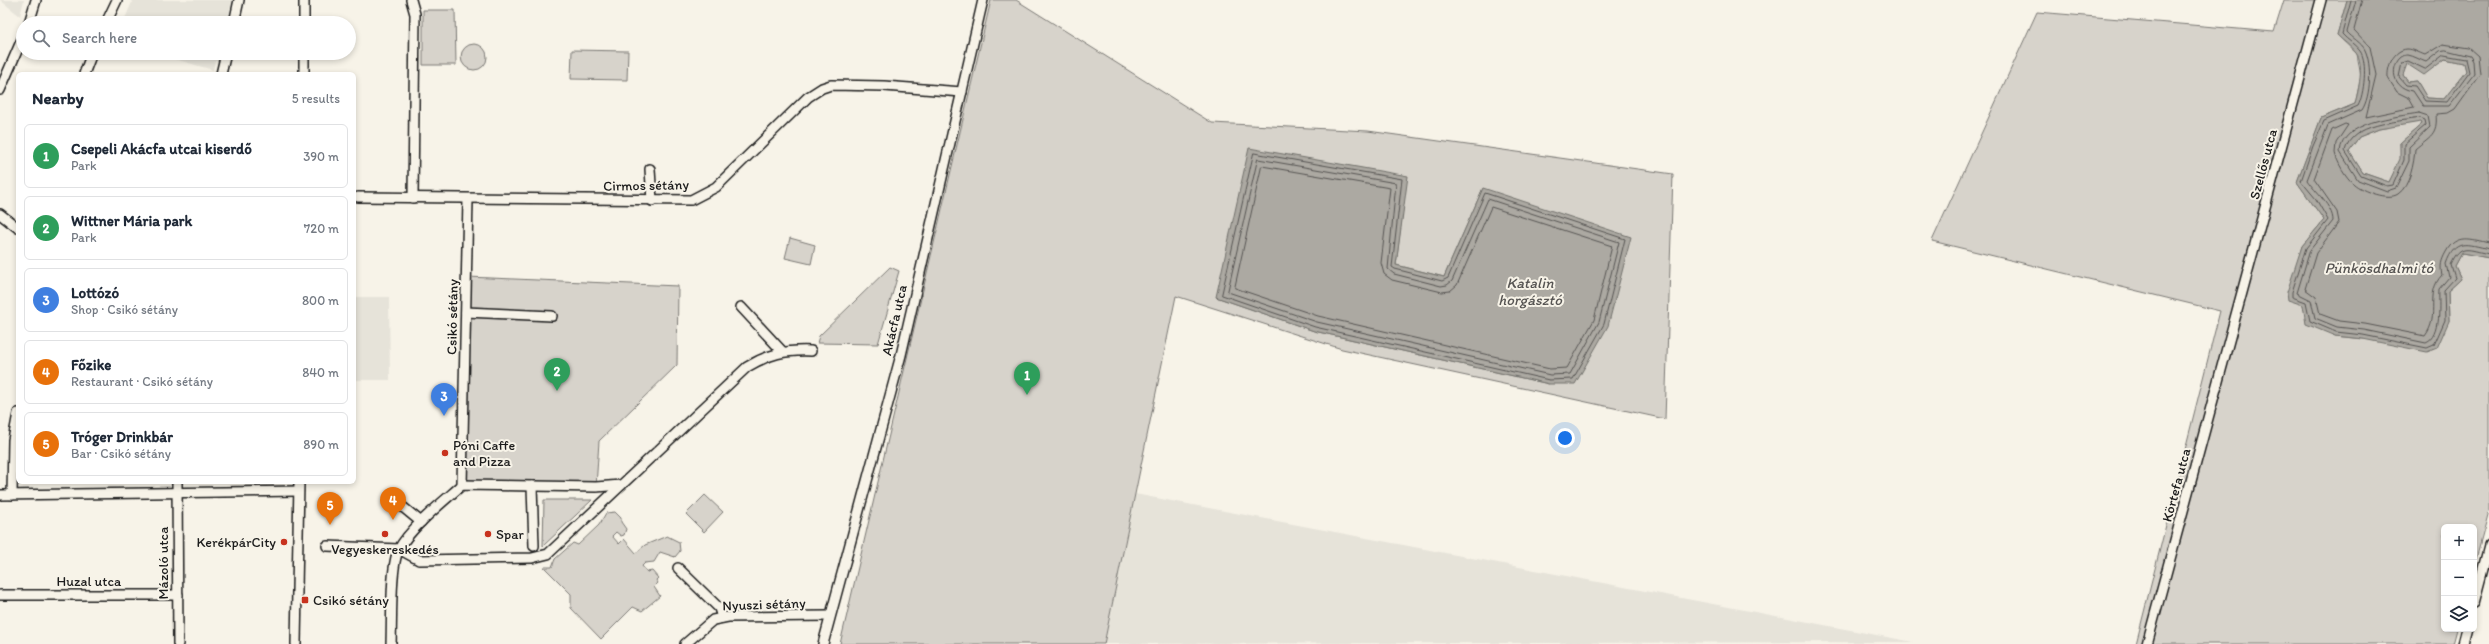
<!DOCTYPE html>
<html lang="en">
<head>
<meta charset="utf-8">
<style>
  body { margin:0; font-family:Itim,sans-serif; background:#f2f2f3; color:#1f2937 }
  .controls { position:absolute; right:12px; bottom:12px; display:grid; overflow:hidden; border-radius:6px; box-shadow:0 2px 6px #0003 }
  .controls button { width:36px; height:36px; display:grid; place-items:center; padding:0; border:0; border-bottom:1px solid #e0e1e3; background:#fff; color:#1f2937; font:20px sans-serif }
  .you { position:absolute; left:1565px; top:438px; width:14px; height:14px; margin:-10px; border:3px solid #fff; border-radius:50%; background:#1a73e8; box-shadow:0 0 0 6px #1a73e833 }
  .badge { display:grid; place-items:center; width:26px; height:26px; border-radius:50%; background:#d93025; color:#fff; font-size:13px; font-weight:700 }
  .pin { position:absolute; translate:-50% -33px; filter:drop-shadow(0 1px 2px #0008) }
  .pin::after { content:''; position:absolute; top:21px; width:14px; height:12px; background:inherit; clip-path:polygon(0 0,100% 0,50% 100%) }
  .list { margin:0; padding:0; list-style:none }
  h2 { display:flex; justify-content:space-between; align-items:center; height:52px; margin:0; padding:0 16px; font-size:17px }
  h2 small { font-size:13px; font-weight:400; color:#747a83 }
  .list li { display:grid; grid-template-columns:26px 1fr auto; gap:12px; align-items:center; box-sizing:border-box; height:64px; margin:0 8px 8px; padding:0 8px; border:1px solid #e0e1e3; border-radius:6px }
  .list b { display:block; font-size:15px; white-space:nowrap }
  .list p { margin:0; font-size:13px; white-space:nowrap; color:#747a83 }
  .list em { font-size:13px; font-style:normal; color:#747a83 }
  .icon { flex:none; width:22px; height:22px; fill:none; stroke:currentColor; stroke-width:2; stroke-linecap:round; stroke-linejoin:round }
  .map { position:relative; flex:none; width:2489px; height:644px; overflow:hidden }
  .search { position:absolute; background:#fff; box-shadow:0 2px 6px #0003; left:16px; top:16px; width:340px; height:44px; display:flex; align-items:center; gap:10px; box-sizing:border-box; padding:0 14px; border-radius:22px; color:#747a83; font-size:15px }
  .panel { position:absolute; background:#fff; box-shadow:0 2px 6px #0003; left:16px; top:72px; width:340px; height:412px; border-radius:6px }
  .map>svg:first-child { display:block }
  .built { fill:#e6e3d9 }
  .green { fill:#d7d3cb; stroke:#7a7874; fill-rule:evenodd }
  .water { fill:#aca9a2; stroke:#72716c; fill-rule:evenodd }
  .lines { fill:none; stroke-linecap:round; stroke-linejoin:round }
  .shore { stroke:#565452; stroke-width:1 }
  .minor-casing { stroke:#1c1c1c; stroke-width:12 }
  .minor { stroke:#f7f3e8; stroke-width:9 }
  .poi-dot { fill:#c8321e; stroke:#f7f3e8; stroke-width:1.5 }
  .labels { text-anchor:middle; stroke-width:4; stroke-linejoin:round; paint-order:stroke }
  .street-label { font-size:14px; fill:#1c1c1c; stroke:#f7f3e8 }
  .poi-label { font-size:14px; fill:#1c1c1c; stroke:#f7f3e8; text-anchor:start }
  .water-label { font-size:15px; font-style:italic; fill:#565452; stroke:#f7f3e8 }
</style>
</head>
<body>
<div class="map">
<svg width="2489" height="644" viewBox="0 0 2489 644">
  <rect width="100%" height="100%" fill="#f7f3e8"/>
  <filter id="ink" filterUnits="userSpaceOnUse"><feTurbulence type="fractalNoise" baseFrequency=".025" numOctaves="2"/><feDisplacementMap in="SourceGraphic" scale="8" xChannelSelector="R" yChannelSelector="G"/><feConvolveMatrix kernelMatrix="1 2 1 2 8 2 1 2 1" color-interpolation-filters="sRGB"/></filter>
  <g filter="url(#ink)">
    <!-- built -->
    <g class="built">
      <polygon points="0,0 24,0 20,16"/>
      <polygon points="133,0 233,0 228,23 123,23"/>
      <polygon points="154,53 221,53 219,62 215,61 213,70"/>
      <polygon points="354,297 389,297 390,380 354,380"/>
      <polygon points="1135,494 1913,642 1104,644"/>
    </g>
    <!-- green -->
    <g class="green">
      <path d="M 991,0 L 1016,0 L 1212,123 L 1368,131 L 1673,174 L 1665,419 L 1342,349 L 1176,296 L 1104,644 L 840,644 ZM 1407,176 L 1396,265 L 1444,277 L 1483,188 L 1549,384 L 1314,331 L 1216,297 Z"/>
      <polygon points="2284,0 2347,0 2337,35 2357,54 2361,77 2355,104 2321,118 2297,182 2324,220 2302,246 2297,265 2303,305 2335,336 2363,339 2449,321 2448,291 2461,279 2455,266 2462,253 2489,258 2489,511 2474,567 2474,527 2444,527 2444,629 2457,629 2453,644 2136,644 2220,311 1932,241 2037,12 2274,32"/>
      <polygon points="423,10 455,10 456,65 423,65"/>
      <circle cx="474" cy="57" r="13"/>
      <polygon points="572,50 628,51 627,80 571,79"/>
      <path d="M 2445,59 L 2464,63 L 2466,71 L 2444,99 L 2427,98 L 2417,81 L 2408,82 L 2403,75 L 2406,64 C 2421,70 2433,69 2445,59 Z"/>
      <polygon points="2421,121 2422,124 2400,143 2401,159 2389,182 2363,173 2349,151 2359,137 2379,129"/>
      <polygon points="790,238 815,245 811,264 785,258"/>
      <polygon points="890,267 899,271 878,344 817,343 819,336"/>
      <polygon points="467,277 678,286 677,365 599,441 596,487 462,485"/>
      <polygon points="705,495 723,512 704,532 686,514"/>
      <polygon points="544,500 592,500 543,546"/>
      <polygon points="615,512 621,518 621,522 626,529 624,535 621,536 616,532 612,536 619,544 624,539 636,553 645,545 667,536 679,542 680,551 675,557 660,552 654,562 645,563 642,566 647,572 652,571 658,578 656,580 658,583 654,587 660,596 642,611 633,607 601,639 571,608 571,594 544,567 552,567 555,559 573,543 578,545 599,525 606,513"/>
    </g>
    <!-- water -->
    <g class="water">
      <path d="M 2347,0 L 2489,0 L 2489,258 L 2462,253 L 2455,266 L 2461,279 L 2448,291 L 2449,321 L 2437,348 L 2427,352 L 2363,339 L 2335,336 L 2306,324 L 2303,305 L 2288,300 L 2287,292 L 2302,246 L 2324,220 L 2297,182 L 2321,118 L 2355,104 C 2358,91 2365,64 2356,53 C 2351,46 2343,41 2337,35 ZM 2445,59 L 2464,63 L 2466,71 L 2444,99 L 2427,98 L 2417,81 L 2408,82 L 2403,75 L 2407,64 L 2424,75 ZM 2421,122 L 2422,124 L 2400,143 L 2400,159 L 2389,182 L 2363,173 L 2349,151 L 2359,137 L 2379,129 Z"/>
      <polygon points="1249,148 1408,176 1396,265 1444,277 1483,188 1631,237 1608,326 1575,384 1549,384 1314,331 1216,297"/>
    </g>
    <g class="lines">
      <!-- shore -->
      <g class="shore">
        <path d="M 2351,0 L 2342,34 C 2347,40 2355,44 2360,51 C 2368,62 2364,95 2358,106 L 2324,121 L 2313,146 L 2301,181 L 2316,199 L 2328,220 L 2306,248 L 2292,292 L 2292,297 L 2306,302 L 2310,321 L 2336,332 L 2363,335 L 2427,348 L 2434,345 L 2445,320 L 2444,290 L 2455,278 L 2451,265 C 2461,243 2468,250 2489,254"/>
        <path d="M 2356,0 L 2347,32 C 2352,38 2362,43 2365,50 C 2372,65 2371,96 2362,110 L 2328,125 L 2307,180 C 2315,192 2333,206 2333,221 L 2310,250 L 2297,293 L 2311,300 L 2315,318 L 2337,327 L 2364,330 L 2426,343 C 2443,336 2438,303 2439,289 L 2449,277 L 2446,264 C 2455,238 2467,244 2489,249"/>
        <path d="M 2362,0 L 2354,30 L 2370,47 L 2376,75 L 2366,117 L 2414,107 L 2409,98 L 2397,92 L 2388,78 C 2387,67 2393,50 2407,49 C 2413,49 2419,53 2425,55 L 2443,44 L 2469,48 L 2478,56 L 2480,74 L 2455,109 L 2448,113 L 2436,114 C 2438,135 2430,136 2415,149 C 2414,163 2410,186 2398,194 C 2388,201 2362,191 2354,184 C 2346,178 2337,162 2335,153 L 2336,143 L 2348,125 L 2345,124 L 2332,130 L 2314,179 L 2337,212 L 2339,222 L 2316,253 L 2305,289 L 2316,297 L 2320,314 L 2339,321 L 2365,324 L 2425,336 C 2441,315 2424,294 2442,275 C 2440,266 2441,261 2446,252 C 2456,233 2471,239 2489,243"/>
        <path d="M 2446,50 L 2470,56 L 2473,61 L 2474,74 L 2449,106 L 2423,106 L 2413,91 C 2385,87 2393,54 2408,55 C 2414,56 2420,60 2426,62 L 2440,51 Z"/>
        <polygon points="2444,55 2466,59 2469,72 2447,102 2425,101 2415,86 2406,85 2399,77 2402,63 2408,61 2425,69"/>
        <path d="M 2419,113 L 2428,116 L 2430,127 L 2409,147 L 2409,161 L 2396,188 L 2387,191 L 2358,180 L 2340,152 C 2342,121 2396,117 2419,113 Z"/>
        <path d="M 2420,118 L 2425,120 L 2426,125 L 2404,144 L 2404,160 L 2393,185 L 2387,186 L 2361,176 L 2345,151 C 2351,123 2397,122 2420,118 Z"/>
        <polygon points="1254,153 1402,179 1392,267 1395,269 1442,281 1448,278 1485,193 1625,239 1604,324 1573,379 1549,380 1315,327 1222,295"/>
        <polygon points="1258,159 1396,183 1388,269 1394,274 1441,286 1447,285 1452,281 1488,199 1619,242 1599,322 1570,374 1550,375 1317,322 1228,292"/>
        <polygon points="1262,166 1390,188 1381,263 1384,274 1392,280 1442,292 1450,291 1457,285 1491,207 1612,246 1594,320 1567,368 1550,369 1318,316 1235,288"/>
      </g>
      <!-- minor casing -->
      <g class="minor-casing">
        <g id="minor">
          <polyline points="411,0 415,14 413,198"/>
          <polyline points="29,23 36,0"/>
          <polyline points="106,23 117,0"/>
          <polyline points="234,23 239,0"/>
          <polyline points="304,23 304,0"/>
          <polyline points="84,74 92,53"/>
          <polyline points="221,74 226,53"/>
          <polyline points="304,74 304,53"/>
          <polyline points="0,90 23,37"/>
          <polyline points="650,169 652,201"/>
          <polyline points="358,197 691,200 716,187 808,97 822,88 831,85 884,86 962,92"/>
          <polyline points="0,214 18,228"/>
          <polyline points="741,307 782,351"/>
          <polyline points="466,312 552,316"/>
          <polyline points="177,482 178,644"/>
          <polyline points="462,485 468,199"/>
          <polyline points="532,486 534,546"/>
          <polyline points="0,495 298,491"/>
          <polyline points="12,495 13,440 18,413"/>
          <polyline points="404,508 421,522"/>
          <path d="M 327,546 L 399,549 L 419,560 L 532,558 L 548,554 L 747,367 C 768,354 786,350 811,351"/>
          <polyline points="678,568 719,608 722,618"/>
          <polyline points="0,595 178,595"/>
          <polyline points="2474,603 2489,546"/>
          <polyline points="296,644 299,482"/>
          <path d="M 391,644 C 392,623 390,565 399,549 C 410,528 444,501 462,485 L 596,487 L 621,485"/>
          <polyline points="685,644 713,620 728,617 829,616"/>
          <polyline points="823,644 901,355 983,0"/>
          <polyline points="2147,644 2321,0"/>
          <polyline points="2463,644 2467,629"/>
        </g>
      </g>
      <!-- minor -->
      <use href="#minor" class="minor"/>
    </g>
  </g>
  <!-- markers -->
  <g class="poi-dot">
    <circle cx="445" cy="453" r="4"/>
    <circle cx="385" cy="534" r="4"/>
    <circle cx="488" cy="534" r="4"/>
    <circle cx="284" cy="542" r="4"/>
    <rect x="301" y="596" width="8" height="8" rx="2"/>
  </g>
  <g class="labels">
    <!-- street labels -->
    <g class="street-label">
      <text transform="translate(2263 164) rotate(-75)" y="5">Szellős utca</text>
      <text transform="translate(646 185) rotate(-1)" y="5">Cirmos sétány</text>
      <text transform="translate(452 317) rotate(-89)" y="5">Csikó sétány</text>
      <text transform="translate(894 320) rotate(-77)" y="5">Akácfa utca</text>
      <text transform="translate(2176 485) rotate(-75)" y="5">Körtefa utca</text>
      <text transform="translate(163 563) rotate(-90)" y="5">Mázoló utca</text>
      <text x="89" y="586">Huzal utca</text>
      <text transform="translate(764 604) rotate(-2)" y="5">Nyuszi sétány</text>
    </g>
    <!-- poi labels -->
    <g class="poi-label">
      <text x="453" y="450">Póni Caffe<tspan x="453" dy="16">and Pizza</tspan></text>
      <text x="496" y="539">Spar</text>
      <text x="276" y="547" text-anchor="end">KerékpárCity</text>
      <text x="385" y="554" text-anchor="middle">Vegyeskereskedés</text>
      <text x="313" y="605">Csikó sétány</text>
    </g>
    <!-- water labels -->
    <g class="water-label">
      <text x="2379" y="273">Pünkösdhalmi tó</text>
      <text x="1530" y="288">Katalin<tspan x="1530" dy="17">horgásztó</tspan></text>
    </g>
  </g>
</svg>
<div class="controls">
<button>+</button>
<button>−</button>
<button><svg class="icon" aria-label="layers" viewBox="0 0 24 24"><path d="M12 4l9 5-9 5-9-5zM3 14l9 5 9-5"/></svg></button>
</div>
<div class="you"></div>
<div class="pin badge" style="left:1027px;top:395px;background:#2e9e5b">1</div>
<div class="pin badge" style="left:557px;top:391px;background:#2e9e5b">2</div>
<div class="pin badge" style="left:444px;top:416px;background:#3f7fe0">3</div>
<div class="pin badge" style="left:393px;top:520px;background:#e8710a">4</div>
<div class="pin badge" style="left:330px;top:525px;background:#e8710a">5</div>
<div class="search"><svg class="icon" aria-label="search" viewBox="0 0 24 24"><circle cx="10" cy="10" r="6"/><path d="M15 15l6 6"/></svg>Search here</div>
<section class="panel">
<h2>Nearby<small>5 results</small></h2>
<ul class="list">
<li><span class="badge" style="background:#2e9e5b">1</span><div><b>Csepeli Akácfa utcai kiserdő</b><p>Park</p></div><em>390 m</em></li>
<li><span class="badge" style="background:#2e9e5b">2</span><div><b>Wittner Mária park</b><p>Park</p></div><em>720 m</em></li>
<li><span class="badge" style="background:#3f7fe0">3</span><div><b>Lottózó</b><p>Shop · Csikó sétány</p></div><em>800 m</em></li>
<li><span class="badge" style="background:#e8710a">4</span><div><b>Főzike</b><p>Restaurant · Csikó sétány</p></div><em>840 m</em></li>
<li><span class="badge" style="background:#e8710a">5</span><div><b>Tróger Drinkbár</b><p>Bar · Csikó sétány</p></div><em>890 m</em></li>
</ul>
</section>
</div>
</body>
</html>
